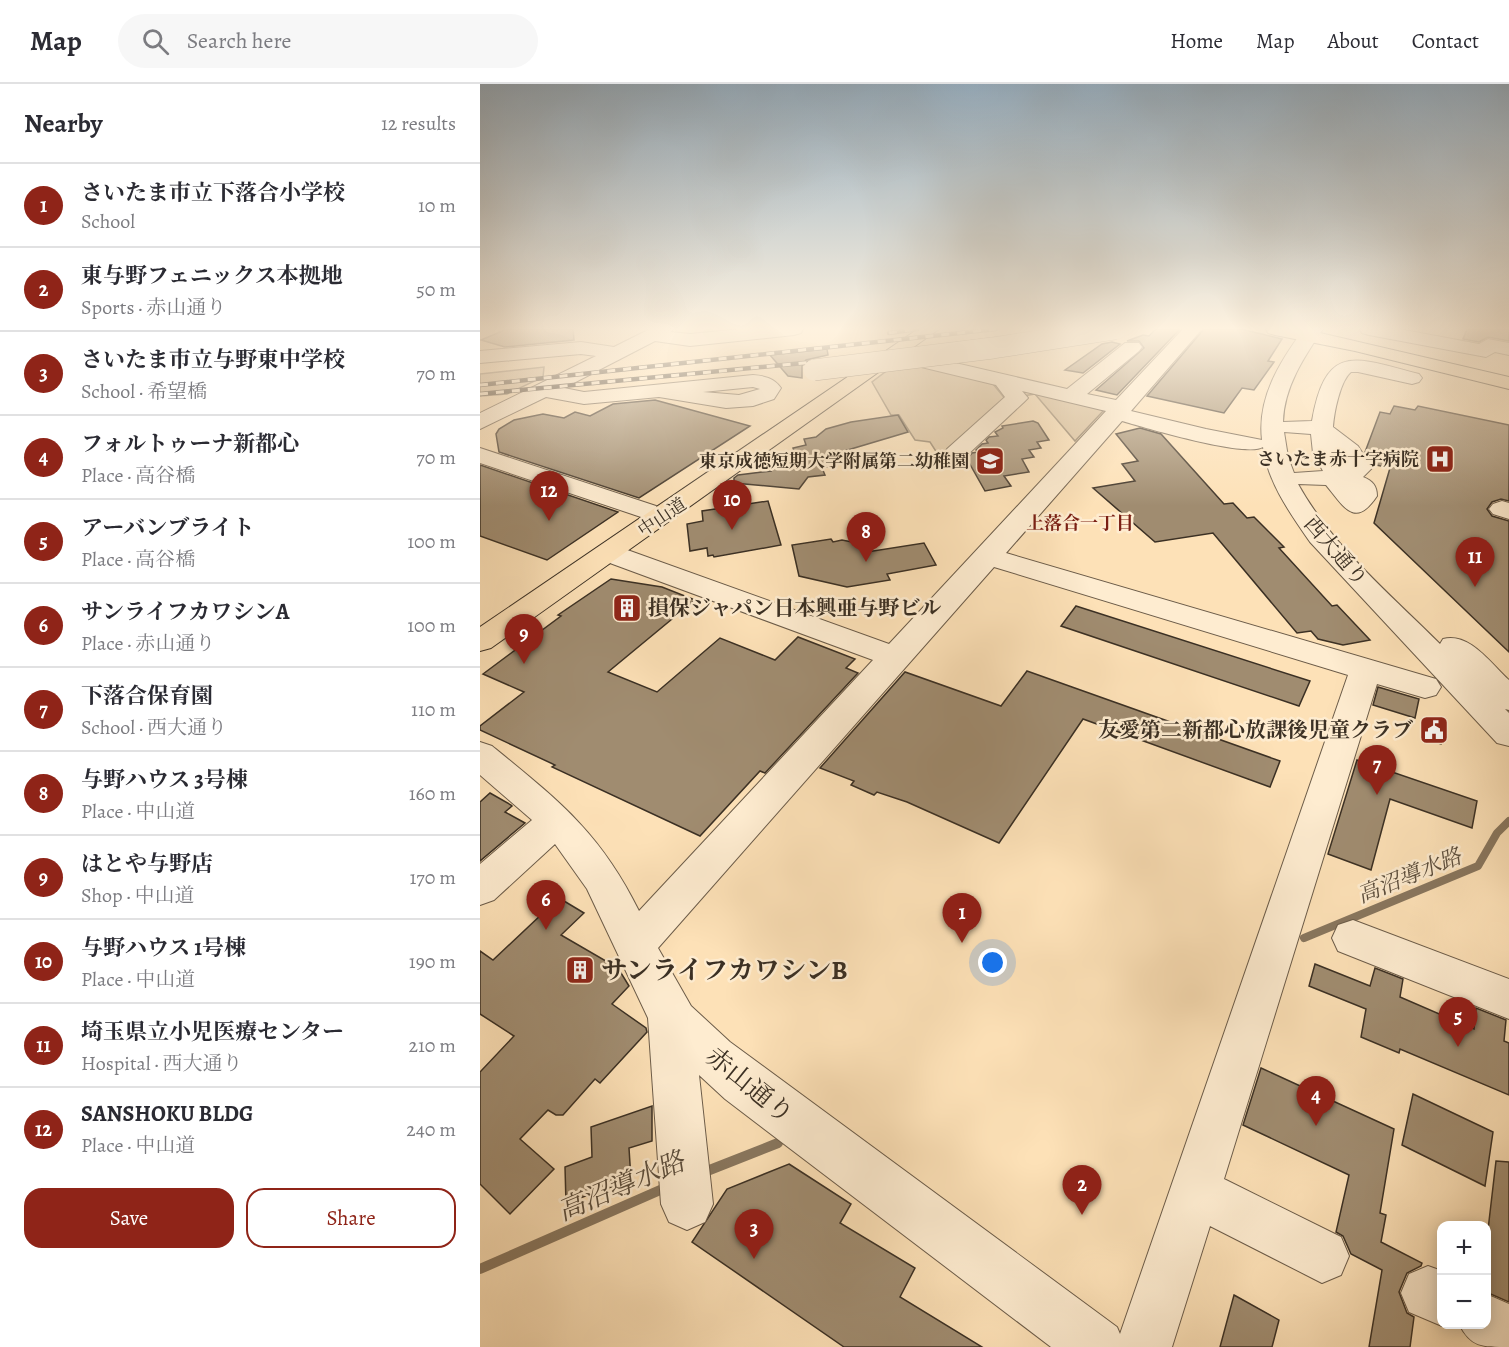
<!DOCTYPE html>
<html lang="en">
<head>
<meta charset="utf-8">
<style>
  body { margin:0; font-family:Alegreya,"Noto Serif JP",serif; background:#f7f7f7; color:#2b2b33 }
  .controls { position:absolute; right:18px; bottom:18px; display:grid; overflow:hidden; border-radius:12px; box-shadow:0 3px 15px #0003 }
  .controls button { width:54px; height:54px; display:grid; place-items:center; padding:0; border:0; border-bottom:2px solid #e1e1e2; background:#fff; color:#2b2b33; font:30px sans-serif }
  .you { position:absolute; left:513px; top:879px; width:21px; height:21px; margin:-15px; border:4px solid #fff; border-radius:50%; background:#1a73e8; box-shadow:0 0 0 9px #1a73e833 }
  .badge { display:grid; place-items:center; width:39px; height:39px; border-radius:50%; background:#8f2418; color:#fff; font-size:20px; font-weight:700 }
  .pin { position:absolute; translate:-50% -50px; filter:drop-shadow(0 2px 3px #0008) }
  .pin::after { content:''; position:absolute; top:32px; width:21px; height:18px; background:inherit; clip-path:polygon(0 0,100% 0,50% 100%) }
  .list { margin:0; padding:0; list-style:none }
  h2 { display:flex; justify-content:space-between; align-items:center; height:78px; margin:0; padding:0 24px; font-size:26px }
  h2 small { font-size:20px; font-weight:400; color:#7c7c81 }
  .list li { display:grid; grid-template-columns:39px 1fr auto; gap:18px; align-items:center; box-sizing:border-box; height:84px; padding:0 24px; border-top:2px solid #e1e1e2 }
  .list b { display:block; font-size:22px; white-space:nowrap }
  .list p { margin:0; font-size:20px; white-space:nowrap; color:#7c7c81 }
  .list em { font-size:20px; font-style:normal; color:#7c7c81 }
  .actions { display:flex; gap:12px; padding:18px 24px }
  .actions a { flex:1; padding:14px 0; border:2px solid #8f2418; border-radius:18px; text-align:center; font-size:21px; color:#8f2418 }
  .actions .main { background:#8f2418; color:#fff }
  .icon { flex:none; width:33px; height:33px; fill:none; stroke:currentColor; stroke-width:2; stroke-linecap:round; stroke-linejoin:round }
  .map { position:relative; flex:none; width:1029px; height:1263px; overflow:hidden }
  header { display:flex; align-items:center; gap:36px; box-sizing:border-box; height:84px; padding:0 30px; background:#fff; border-bottom:2px solid #e1e1e2 }
  header strong { font-size:28px }
  nav { display:flex; gap:33px; margin-inline-start:auto; font-size:21px }
  .search { width:420px; height:54px; background:#f7f7f7; display:flex; align-items:center; gap:15px; box-sizing:border-box; padding:0 21px; border-radius:33px; color:#7c7c81; font-size:22px }
  main { display:flex }
  aside { flex:1; background:#fff }
  .map>svg:first-child { display:block }
  .green { fill:#dcc39e; stroke:#8c7a61; stroke-width:1.5 }
  .lines { fill:none; stroke-linecap:round; stroke-linejoin:round }
  .stream-far1 { stroke:#88765e; stroke-width:8 }
  .stream { stroke:#88765e; stroke-width:10 }
  .building { fill:#a08c70; stroke:#3b3024; stroke-width:1.5 }
  .minor-casing { stroke:#6c5c49; stroke-width:2 }
  .major-casing { stroke:#3b3024; stroke-width:2 }
  .highway-casing { stroke:#3b3024; stroke-width:2 }
  .minor { fill:#feecd0; fill-rule:evenodd }
  .major { fill:#fde1b7; fill-rule:evenodd }
  .highway { fill:#fde1b7; fill-rule:evenodd }
  .rail-casing { stroke:#3b3024; stroke-width:4.5 }
  .rail { stroke:#feecd0; stroke-width:3; stroke-dasharray:8; stroke-linecap:butt }
  .minor-bridge-casing { stroke:#6c5c49; stroke-width:22; stroke-linecap:butt }
  .minor-bridge { stroke:#feecd0; stroke-width:21 }
  .labels { text-anchor:middle; stroke-width:5; stroke-linejoin:round; paint-order:stroke }
  .far-poi-label { font-size:18px; font-weight:bold; fill:#3b3024; stroke:#feecd0; text-anchor:end }
  .far-street-label { font-size:18px; fill:#3b3024; stroke:#feecd0 }
  .far-neighbourhood-label { font-size:18px; font-weight:bold; fill:#7a1f14; stroke:#feecd0 }
  .street-label { font-size:21px; fill:#3b3024; stroke:#feecd0 }
  .poi-label { font-size:21px; font-weight:bold; fill:#3b3024; stroke:#feecd0; text-anchor:start }
  .water-label { font-size:22px; font-style:italic; fill:#5b4d3c; stroke:#feecd0 }
  .near-poi-label { font-size:26px; font-weight:bold; fill:#3b3024; stroke:#feecd0; text-anchor:start }
  .near-street-label { font-size:26px; fill:#3b3024; stroke:#feecd0 }
  .near-water-label { font-size:27px; font-style:italic; fill:#5b4d3c; stroke:#feecd0 }
</style>
</head>
<body>
<header>
<strong>Map</strong>
<div class="search"><svg class="icon" aria-label="search" viewBox="0 0 24 24"><circle cx="10" cy="10" r="6"/><path d="M15 15l6 6"/></svg>Search here</div>
<nav><a>Home</a><a>Map</a><a>About</a><a>Contact</a></nav>
</header>
<main>
<aside>
<h2>Nearby<small>12 results</small></h2>
<ul class="list">
<li><span class="badge">1</span><div><b>さいたま市立下落合小学校</b><p>School</p></div><em>10 m</em></li>
<li><span class="badge">2</span><div><b>東与野フェニックス本拠地</b><p>Sports · 赤山通り</p></div><em>50 m</em></li>
<li><span class="badge">3</span><div><b>さいたま市立与野東中学校</b><p>School · 希望橋</p></div><em>70 m</em></li>
<li><span class="badge">4</span><div><b>フォルトゥーナ新都心</b><p>Place · 高谷橋</p></div><em>70 m</em></li>
<li><span class="badge">5</span><div><b>アーバンブライト</b><p>Place · 高谷橋</p></div><em>100 m</em></li>
<li><span class="badge">6</span><div><b>サンライフカワシンA</b><p>Place · 赤山通り</p></div><em>100 m</em></li>
<li><span class="badge">7</span><div><b>下落合保育園</b><p>School · 西大通り</p></div><em>110 m</em></li>
<li><span class="badge">8</span><div><b>与野ハウス 3号棟</b><p>Place · 中山道</p></div><em>160 m</em></li>
<li><span class="badge">9</span><div><b>はとや与野店</b><p>Shop · 中山道</p></div><em>170 m</em></li>
<li><span class="badge">10</span><div><b>与野ハウス 1号棟</b><p>Place · 中山道</p></div><em>190 m</em></li>
<li><span class="badge">11</span><div><b>埼玉県立小児医療センター</b><p>Hospital · 西大通り</p></div><em>210 m</em></li>
<li><span class="badge">12</span><div><b>SANSHOKU BLDG</b><p>Place · 中山道</p></div><em>240 m</em></li>
</ul>
<div class="actions"><a class="main">Save</a><a>Share</a></div>
</aside>
<div class="map">
<svg width="1029" height="1263" viewBox="0 0 1029 1263">
  <rect width="100%" height="100%" fill="#fde1b7"/>
  <filter id="stains"><feTurbulence type="fractalNoise" baseFrequency=".00333" numOctaves="4"/><feColorMatrix values="0 0 0 0 .2 0 0 0 0 .09 0 0 0 0 .02 0 0 0 .5 -.17"/></filter>
  <radialGradient id="worn" r=".72"><stop offset=".6" stop-color="#630" stop-opacity="0"/><stop offset="1" stop-color="#630" stop-opacity=".3"/></radialGradient>
  <!-- green -->
  <g class="green">
    <polygon points="426,278 513,300 527,317 473,368 457,369 450,358 435,356 419,331 411,331 392,298 417,279"/>
    <polygon points="64,283 63,293 27,310 0,312 0,290"/>
    <polygon points="535,303 625,325 595,357 555,310 543,312"/>
  </g>
  <g class="lines">
    <!-- stream-far1 -->
    <polyline class="stream-far1" points="824,854 998,782 1017,749 1029,737"/>
    <!-- stream -->
    <g class="stream">
      <polyline points="222,1089 298,1059"/>
      <polyline points="0,1185 187,1103"/>
    </g>
  </g>
  <!-- building -->
  <g class="building">
    <polygon points="27,245 93,245 94,256 25,263 1,256"/>
    <polygon points="676,245 700,245 637,311 616,306 664,264 659,257 647,257 663,251 669,252"/>
    <polygon points="724,245 761,245 802,255 788,277 794,278 774,306 762,304 744,329 667,312"/>
    <polygon points="987,245 1029,245 1029,257 1008,253 999,258 983,255"/>
    <polygon points="632,258 640,260 603,289 585,286 622,260"/>
    <polygon points="347,265 348,271 326,276 322,282 322,294 308,292 290,271"/>
    <polygon points="175,316 270,342 159,414 19,368 16,350 19,345 34,336 63,330 84,334 95,328 110,332 133,320"/>
    <polygon points="914,322 935,326 938,322 1029,341 1029,417 1021,415 1012,418 1007,425 1012,432 1029,437 1029,568 894,439 910,384 892,380 891,378 894,369 885,368 900,328 910,330"/>
    <polygon points="418,331 428,348 361,368 364,373 352,375 354,382 342,384 345,391 328,393 319,405 254,399 254,394 258,391 291,387 289,381 304,378 302,372 315,370 313,364 326,361 324,355 336,353 346,345 371,338"/>
    <polygon points="553,337 558,339 569,356 557,358 561,364 549,366 554,373 542,375 549,388 524,392 531,402 505,407 487,375 492,369 498,368 496,366 502,360 508,359 506,356 509,353 518,352 515,348 523,344 522,342"/>
    <polygon points="660,344 681,350 744,420 753,419 767,434 774,433 804,463 799,464 852,522 857,521 890,556 863,561 838,555 831,547 817,549 733,449 675,458 613,404 655,397 642,380 658,377 636,350"/>
    <polygon points="0,381 138,428 67,476 0,452"/>
    <polygon points="288,417 301,461 234,473 233,471 228,472 227,464 210,467 207,440 223,437 222,427"/>
    <polygon points="351,455 353,458 362,456 377,459 387,468 444,459 456,481 407,490 410,496 367,503 319,492 312,461"/>
    <polygon points="131,495 182,503 215,516 128,588 177,608 240,554 295,576 318,553 375,575 366,584 378,589 285,689 280,687 220,752 72,683 75,681 0,646 0,642 44,608 3,590 81,532 78,531"/>
    <polygon points="596,522 830,597 819,622 581,542"/>
    <polygon points="547,587 800,677 790,703 603,635 519,759 427,718 397,708 394,711 371,701 374,697 340,684 425,588 521,622"/>
    <polygon points="898,603 939,615 935,634 893,621"/>
    <polygon points="946,634 965,640 961,660 941,653"/>
    <polygon points="877,676 997,717 992,744 910,715 891,786 848,770"/>
    <polygon points="10,709 31,721 32,722 25,728 45,739 0,777 0,718"/>
    <polygon points="79,814 104,829 81,851 138,884 149,902 132,920 166,944 167,948 120,999 115,995 83,1031 76,1031 68,1026 40,1055 74,1085 30,1130 0,1100 0,988 34,952 0,930 0,867 13,876"/>
    <polygon points="835,880 890,902 895,884 923,895 920,913 994,945 996,924 1026,936 1024,957 1029,959 1029,1011 920,965 919,969 881,953 886,925 829,902"/>
    <polygon points="781,984 914,1045 900,1129 906,1131 901,1158 942,1179 941,1182 927,1189 919,1208 927,1229 934,1233 930,1263 889,1263 902,1186 871,1170 863,1152 856,1148 869,1091 763,1041"/>
    <polygon points="933,1010 1013,1048 1005,1102 922,1061"/>
    <polygon points="172,1022 172,1057 149,1064 151,1096 86,1119 85,1083 112,1073 111,1043"/>
    <polygon points="1016,1077 1029,1078 1029,1218 1006,1208 1006,1163"/>
    <polygon points="309,1080 371,1120 360,1139 435,1184 420,1213 502,1263 364,1263 212,1158 247,1105"/>
    <polygon points="754,1211 799,1236 792,1263 740,1263"/>
  </g>
  <g class="lines">
    <!-- minor casing -->
    <g class="minor-casing">
      <g id="minor">
        <path d="M 170,245 L 193,245 L 191,248 L 210,250 L 261,245 L 323,245 L 321,249 L 314,251 L 210,262 L 175,257 L 84,304 L 104,308 L 273,291 C 285,292 294,294 301,304 L 294,315 L 273,322 L 246,324 L 179,313 L 104,320 L 66,313 L 0,345 L 0,329 L 116,272 L 101,270 L 0,279 L 0,267 L 101,258 L 134,263 ZM 273,303 L 280,305 L 259,311 L 223,308 Z"/>
        <path d="M 703,245 L 722,245 L 651,327 L 726,345 L 782,356 C 777,314 800,277 824,245 L 843,245 C 824,273 804,303 803,338 L 832,337 C 846,257 876,274 939,290 L 942,294 L 939,298 L 932,300 L 878,288 L 871,288 C 860,297 854,329 853,343 L 878,362 L 892,384 L 883,393 C 893,397 897,402 897,412 C 875,445 864,423 846,401 L 818,400 C 853,463 910,510 960,560 L 963,555 C 990,548 1011,580 1029,596 L 1029,626 L 1025,625 L 1029,629 L 1029,662 L 1017,659 L 830,458 C 810,429 788,399 783,363 C 767,374 666,344 642,337 L 526,469 L 956,595 L 961,603 L 956,611 L 945,614 L 897,600 L 744,1095 L 861,1153 L 869,1172 L 861,1191 L 842,1199 L 730,1142 L 692,1263 L 571,1263 L 245,1015 L 219,991 L 233,1120 L 225,1138 L 207,1146 L 189,1138 L 181,1120 L 168,934 L 107,805 L 75,760 L 14,816 L 0,821 L 0,780 L 52,736 L 0,691 L 0,658 L 12,662 C 78,716 120,748 159,827 L 393,576 L 119,475 L 116,469 L 119,463 L 129,461 L 139,463 L 409,560 L 626,327 L 542,307 L 548,314 L 544,318 L 483,375 L 475,377 L 467,375 L 463,370 L 467,365 L 525,313 L 516,301 L 408,275 L 405,271 L 408,267 L 415,265 L 587,305 L 645,259 L 659,259 L 662,263 L 659,267 L 607,310 L 636,316 ZM 804,348 L 831,350 L 833,369 L 843,387 L 814,389 L 808,373 ZM 856,366 L 866,380 L 860,377 ZM 514,483 L 868,591 L 640,1250 L 637,1243 L 250,958 L 211,922 L 178,864 Z"/>
        <polygon points="880,245 919,245 999,260 1008,255 1029,259 1029,271 1015,268 1006,273 889,251 882,249"/>
        <polygon points="0,364 176,422 180,427 176,432 167,435 158,432 0,379"/>
        <polygon points="1022,417 1029,419 1029,435 1013,430 1009,425 1013,420"/>
        <polygon points="873,836 1029,895 1029,935 858,867 852,854 858,841"/>
        <polygon points="948,1182 962,1187 962,1240 967,1240 962,1242 929,1228 921,1209 929,1190"/>
        <path d="M 1006,1210 L 1029,1220 L 1029,1263 C 1001,1263 991,1263 979,1240 L 1006,1240 Z"/>
      </g>
    </g>
    <!-- major casing -->
    <g class="major-casing">
      <polygon id="major" points="786,245 823,245 1029,293 1029,305 875,267 795,251 788,249"/>
    </g>
    <!-- highway casing -->
    <g class="highway-casing">
      <polygon id="highway" points="438,245 459,245 11,564 0,567 0,543"/>
    </g>
    <!-- minor -->
    <use href="#minor" class="minor"/>
    <!-- major -->
    <use href="#major" class="major"/>
    <!-- highway -->
    <use href="#highway" class="highway"/>
    <!-- rail casing -->
    <g class="rail-casing">
      <g id="rail">
        <polyline points="409,249 437,245"/>
        <polyline points="0,301 516,245"/>
        <polyline points="0,310 366,275 589,245"/>
      </g>
    </g>
    <!-- rail -->
    <use href="#rail" class="rail"/>
    <!-- minor-bridge casing -->
    <g class="minor-bridge-casing">
      <polyline id="minor-bridge" points="334,286 513,264 635,245"/>
    </g>
    <!-- minor-bridge -->
    <use href="#minor-bridge" class="minor-bridge"/>
  </g>
  <!-- sky -->
  <linearGradient id="sky" x2="0" y2="1"><stop stop-color="#96aec0"/><stop offset="0.58" stop-color="#fef2df"/><stop offset="1" stop-color="#fef2df" stop-opacity="0"/></linearGradient>
  <rect width="1029" height="422" fill="url(#sky)"/>
  <!-- icons -->
  <defs>
    <g id="hospital-square" transform="scale(1.5)"><rect x="-9" y="-9" width="18" height="18" rx="4" fill="#8f2418" stroke="#feecd0"/><path d="M-5-5h3v3.5h4V-5h3V5h-3V1.5h-4V5h-3Z" fill="#fff"/></g>
    <g id="school-square" transform="scale(1.5)"><rect x="-9" y="-9" width="18" height="18" rx="4" fill="#8f2418" stroke="#feecd0"/><path d="M0-5L7-2L0 1L-7-2ZM-4 1L0 2.5L4 1V4Q0 6-4 4Z" fill="#fff"/></g>
    <g id="building-square" transform="scale(1.5)"><rect x="-9" y="-9" width="18" height="18" rx="4" fill="#8f2418" stroke="#feecd0"/><path d="M-4-6H4V6H1V3H-1V6H-4ZM-2.5-4.3h1.7v1.8h-1.7ZM.8-4.3h1.7v1.8H.8ZM-2.5-1h1.7V.8h-1.7ZM.8-1h1.7V.8H.8Z" fill="#fff"/></g>
    <g id="civic-square" transform="scale(1.5)"><rect x="-9" y="-9" width="18" height="18" rx="4" fill="#8f2418" stroke="#feecd0"/><path d="M-.6-6.5H3V-4.5H.6V-3L4-1V1h2V6H-6V1h2V-1L-.6-3ZM-1.2 2.5V6h2.4V2.5Z" fill="#fff"/></g>
  </defs>
  <g fill-rule="evenodd">
    <use href="#hospital-square" x="960" y="375"/>
    <use href="#school-square" x="510" y="377"/>
    <use href="#building-square" x="147" y="524"/>
    <use href="#civic-square" x="954" y="646"/>
    <use href="#building-square" x="100" y="886"/>
  </g>
  <g class="labels">
    <!-- far-poi labels -->
    <g class="far-poi-label">
      <text x="939" y="381">さいたま赤十字病院</text>
      <text x="489" y="383">東京成徳短期大学附属第二幼稚園</text>
    </g>
    <!-- far-street labels -->
    <g class="far-street-label">
      <text transform="translate(182 433) rotate(-34)" y="6">中山道</text>
    </g>
    <!-- far-neighbourhood labels -->
    <g class="far-neighbourhood-label">
      <text x="600" y="445">上落合一丁目</text>
    </g>
    <!-- street labels -->
    <g class="street-label">
      <text transform="translate(856 467) rotate(49)" y="7">西大通り</text>
    </g>
    <!-- poi labels -->
    <g class="poi-label">
      <text x="168" y="531">損保ジャパン日本興亜与野ビル</text>
      <text x="933" y="653" text-anchor="end">友愛第二新都心放課後児童クラブ</text>
    </g>
    <!-- water labels -->
    <g class="water-label">
      <text transform="translate(929 791) rotate(-22)" y="8">高沼導水路</text>
    </g>
    <!-- near-poi labels -->
    <g class="near-poi-label">
      <text x="121" y="895">サンライフカワシンB</text>
    </g>
    <!-- near-street labels -->
    <g class="near-street-label">
      <text transform="translate(270 1001) rotate(39)" y="9">赤山通り</text>
    </g>
    <!-- near-water labels -->
    <g class="near-water-label">
      <text transform="translate(141 1102) rotate(-23)" y="9">高沼導水路</text>
    </g>
  </g>
  <rect width="100%" height="100%" filter="url(#stains)"/>
  <rect width="100%" height="100%" fill="url(#worn)"/>
</svg>
<div class="controls">
<button>+</button>
<button>−</button>
</div>
<div class="you"></div>
<div class="pin badge" style="left:482px;top:859px">1</div>
<div class="pin badge" style="left:602px;top:1131px">2</div>
<div class="pin badge" style="left:274px;top:1175px">3</div>
<div class="pin badge" style="left:836px;top:1042px">4</div>
<div class="pin badge" style="left:978px;top:963px">5</div>
<div class="pin badge" style="left:66px;top:846px">6</div>
<div class="pin badge" style="left:897px;top:711px">7</div>
<div class="pin badge" style="left:386px;top:478px">8</div>
<div class="pin badge" style="left:44px;top:580px">9</div>
<div class="pin badge" style="left:252px;top:446px">10</div>
<div class="pin badge" style="left:995px;top:503px">11</div>
<div class="pin badge" style="left:69px;top:437px">12</div>
</div>
</main>
</body>
</html>
